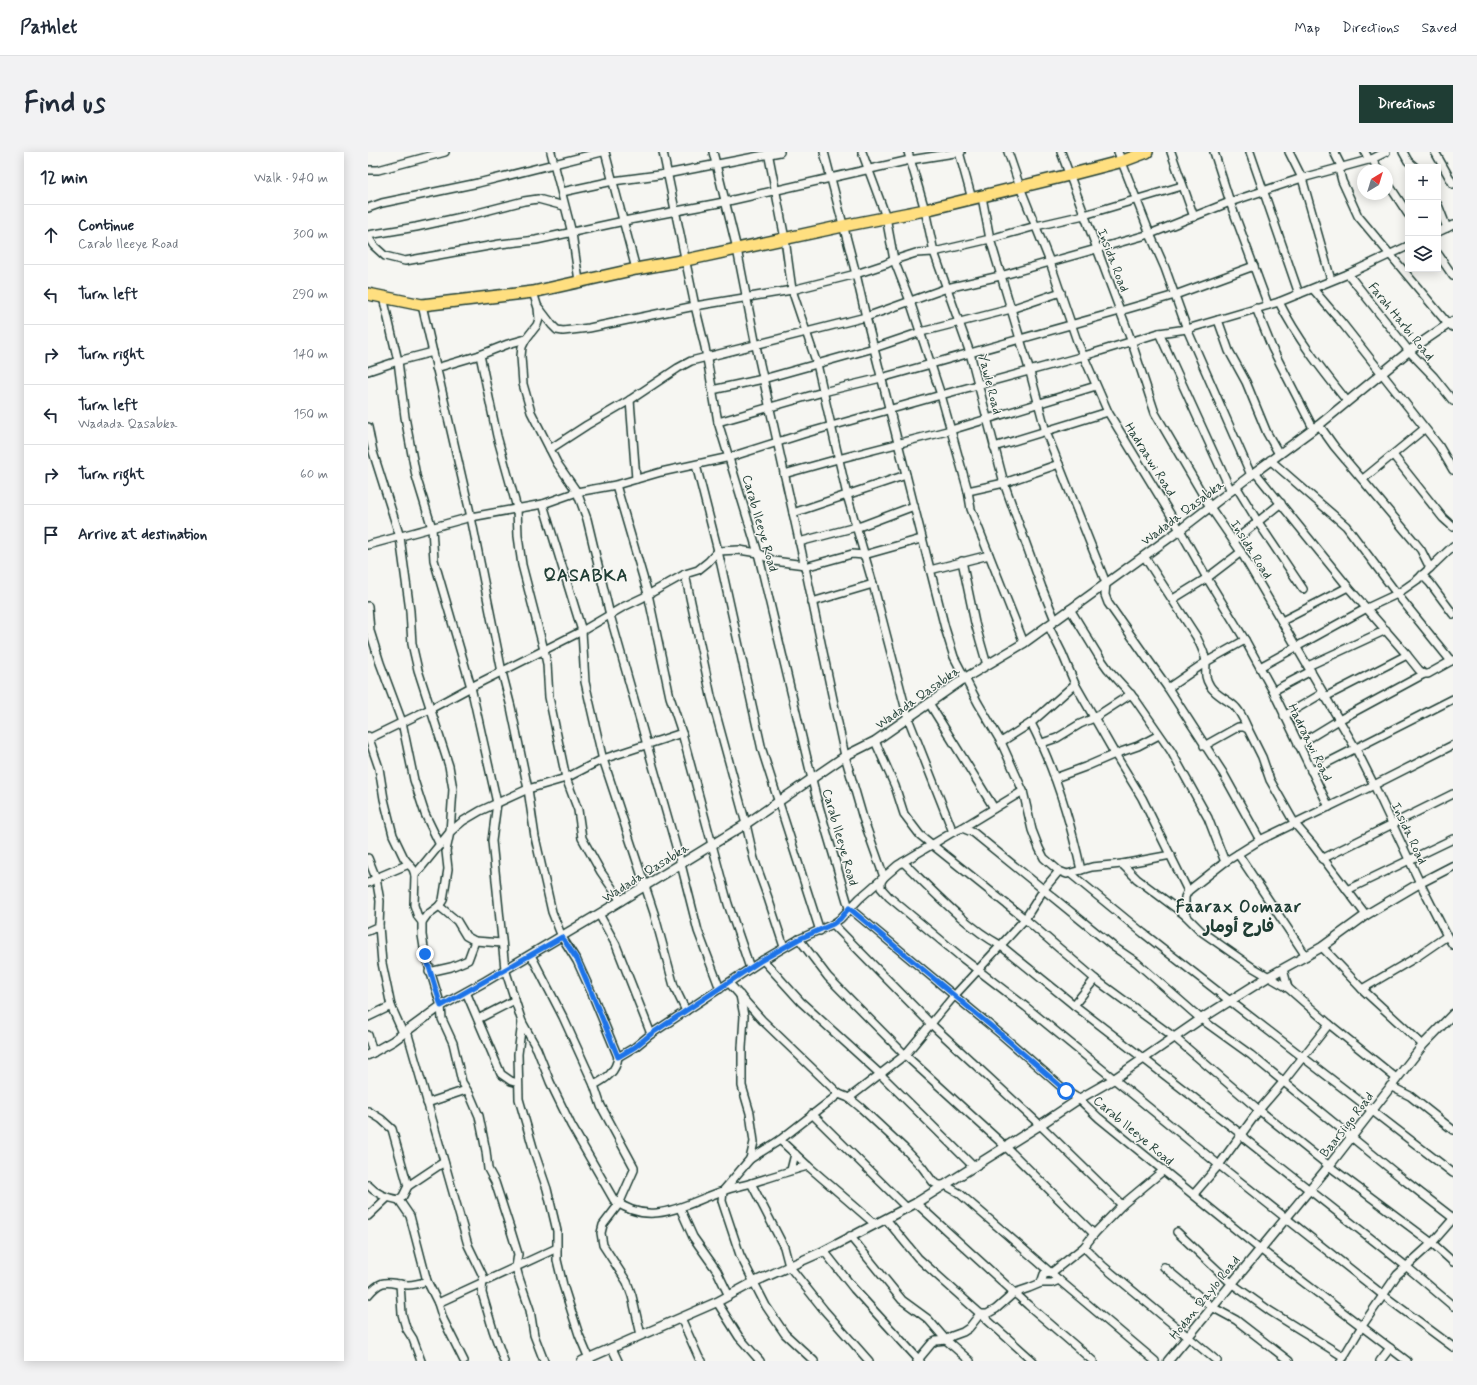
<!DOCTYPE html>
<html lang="en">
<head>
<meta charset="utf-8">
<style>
  body { margin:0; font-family:Mynerve,"Playpen Sans Arabic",sans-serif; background:#f2f2f3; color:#1f2937 }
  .controls { position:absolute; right:12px; top:12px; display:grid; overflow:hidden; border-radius:0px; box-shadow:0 2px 10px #0003 }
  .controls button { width:36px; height:36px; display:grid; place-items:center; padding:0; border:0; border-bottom:1px solid #e0e1e3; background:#fff; color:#1f2937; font:20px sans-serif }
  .compass { position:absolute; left:989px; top:12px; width:36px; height:36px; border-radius:50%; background:#fff; box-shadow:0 2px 10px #0003; rotate:38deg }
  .stop { position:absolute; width:12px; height:12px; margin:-9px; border:3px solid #1a73e8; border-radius:50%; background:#fff }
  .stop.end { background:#1a73e8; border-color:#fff; box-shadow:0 1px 4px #0008 }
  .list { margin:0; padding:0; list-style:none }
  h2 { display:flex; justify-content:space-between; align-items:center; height:52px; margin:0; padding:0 16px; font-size:17px }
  h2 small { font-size:13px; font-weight:400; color:#747a83 }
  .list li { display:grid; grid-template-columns:26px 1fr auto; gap:12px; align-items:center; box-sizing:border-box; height:60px; padding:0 16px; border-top:1px solid #e0e1e3 }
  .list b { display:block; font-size:15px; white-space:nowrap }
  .list p { margin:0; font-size:13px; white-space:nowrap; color:#747a83 }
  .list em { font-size:13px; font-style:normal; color:#747a83 }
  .icon { flex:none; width:22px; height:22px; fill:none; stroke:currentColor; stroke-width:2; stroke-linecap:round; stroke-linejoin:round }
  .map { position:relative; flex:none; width:1085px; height:1209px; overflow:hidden; border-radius:0px }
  header { display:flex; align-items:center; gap:24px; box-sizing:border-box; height:56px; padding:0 20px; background:#fff; border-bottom:1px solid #e0e1e3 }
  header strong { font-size:19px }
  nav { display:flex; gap:22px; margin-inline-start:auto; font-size:14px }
  .intro { display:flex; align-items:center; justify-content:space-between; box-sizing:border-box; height:96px; padding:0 24px }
  h1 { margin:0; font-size:28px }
  .button { padding:10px 18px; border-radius:0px; background:#1f3d34; color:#fff; font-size:14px; font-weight:700 }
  main { display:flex; gap:24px; padding:0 24px }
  aside { flex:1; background:#fff; border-radius:0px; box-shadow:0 2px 10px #0003 }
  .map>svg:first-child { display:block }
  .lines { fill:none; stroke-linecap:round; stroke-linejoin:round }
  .minor-casing { stroke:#1f3d34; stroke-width:10 }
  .tertiary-casing { stroke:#1f3d34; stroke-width:11 }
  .trunk-casing { stroke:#1f3d34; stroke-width:14 }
  .minor { stroke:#f6f6f2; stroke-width:7 }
  .tertiary { stroke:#f6f6f2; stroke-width:8 }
  .trunk { stroke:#ffdf80; stroke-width:11 }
  .route { stroke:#1a73e8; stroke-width:5 }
  .labels { text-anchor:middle; stroke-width:3; stroke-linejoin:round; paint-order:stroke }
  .street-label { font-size:13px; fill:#1f3d34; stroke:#f6f6f2 }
  .district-label { font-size:17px; font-weight:bold; letter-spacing:1px; fill:#1f3d34; stroke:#f6f6f2 }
</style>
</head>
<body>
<header>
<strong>Pathlet</strong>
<nav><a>Map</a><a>Directions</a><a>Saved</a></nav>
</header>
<div class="intro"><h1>Find us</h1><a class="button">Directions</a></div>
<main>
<aside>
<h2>12 min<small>Walk · 940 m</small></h2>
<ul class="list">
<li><svg class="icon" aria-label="ahead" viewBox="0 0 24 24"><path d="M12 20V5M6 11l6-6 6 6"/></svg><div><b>Continue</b><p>Carab Ileeye Road</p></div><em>300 m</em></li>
<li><svg class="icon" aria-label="left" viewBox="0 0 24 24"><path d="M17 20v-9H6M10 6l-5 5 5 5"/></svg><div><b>Turn left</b></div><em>290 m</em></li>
<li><svg class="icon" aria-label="right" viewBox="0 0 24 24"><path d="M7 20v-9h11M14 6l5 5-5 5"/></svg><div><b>Turn right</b></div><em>140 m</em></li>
<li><svg class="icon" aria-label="left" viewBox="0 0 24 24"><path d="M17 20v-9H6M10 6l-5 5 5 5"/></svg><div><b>Turn left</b><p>Wadada Qasabka</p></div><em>150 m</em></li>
<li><svg class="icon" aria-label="right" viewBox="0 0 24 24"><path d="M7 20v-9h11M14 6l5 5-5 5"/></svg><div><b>Turn right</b></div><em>60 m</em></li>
<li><svg class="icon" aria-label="arrive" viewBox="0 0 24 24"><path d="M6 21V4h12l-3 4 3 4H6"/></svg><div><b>Arrive at destination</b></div></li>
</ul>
</aside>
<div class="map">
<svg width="1085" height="1209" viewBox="0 0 1085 1209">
  <rect width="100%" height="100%" fill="#f6f6f2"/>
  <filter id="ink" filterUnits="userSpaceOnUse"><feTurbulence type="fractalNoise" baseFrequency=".025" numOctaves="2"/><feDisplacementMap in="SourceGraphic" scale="8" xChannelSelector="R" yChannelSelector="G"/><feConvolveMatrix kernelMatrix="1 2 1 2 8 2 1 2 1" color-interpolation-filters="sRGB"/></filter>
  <g filter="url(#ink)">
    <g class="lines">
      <!-- minor casing -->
      <g class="minor-casing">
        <g id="minor">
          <polyline points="183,0 204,81 211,129"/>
          <polyline points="237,0 268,117"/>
          <polyline points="295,0 327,154 337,195 350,270 390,401 448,644 481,756 635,884 698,939 711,947 731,966 892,1097 1039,1209"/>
          <polyline points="345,0 369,97 388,194 437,415 477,604 495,666 516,725 513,730 513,736 521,745 593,805 658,855 851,1013 1015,1143 1085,1195"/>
          <polyline points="400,0 417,87 424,138 449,212 479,343 505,432 540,566 585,680"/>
          <polyline points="456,0 488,122 498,165 577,476 586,505 610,551 633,590 643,612 655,639 664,678 671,696 676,706 691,719 699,722 724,715 754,712 803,703"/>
          <polyline points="494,0 518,65 526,108 542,149 573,243 600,339 603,357 656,491"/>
          <polyline points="540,0 557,58 566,100 602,201 636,331 674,436 687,468"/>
          <polyline points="591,0 604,47"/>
          <polyline points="640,0 652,35 682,110 709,189 740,260 812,378 839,426 877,488 905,539 961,655"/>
          <polyline points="693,0 763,188 787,261 842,355 873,400 988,597 1006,633 1052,731 1079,784 1085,793"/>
          <polyline points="750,0 782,82 797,116 819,177 883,323"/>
          <polyline points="803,0 826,65"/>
          <polyline points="846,0 862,50 900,153"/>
          <polyline points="882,0 931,142"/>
          <polyline points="921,0 934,26 963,128"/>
          <polyline points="966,0 974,16"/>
          <polyline points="997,0 1001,8"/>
          <polyline points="1035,0 1040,9 1047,15"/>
          <polyline points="1067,0 1085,32"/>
          <polyline points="1004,7 1011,18"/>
          <polyline points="971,17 974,29 990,64 1080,172 1085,175"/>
          <polyline points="0,18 10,18 77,0"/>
          <polyline points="1019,30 1040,62"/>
          <polyline points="194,40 245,29 298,22 412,0"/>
          <polyline points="614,45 622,87 662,220 678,280 738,431 737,443 740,451 800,536 855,621 892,688"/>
          <polyline points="1070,53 1079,76"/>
          <polyline points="0,56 14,51 110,31 234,0"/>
          <polyline points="1070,80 1085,73"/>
          <polyline points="0,83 48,75 98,64 156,49 170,47 196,54"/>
          <polyline points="0,85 6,94 17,104 37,109 132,92 168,88 256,69 356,50 542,8 593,0"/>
          <polyline points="1070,102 1085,124"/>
          <polyline points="980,122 1041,199 1066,225 1085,249"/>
          <polyline points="945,137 974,171 1071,294 1085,318"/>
          <polyline points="165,140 170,156 171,167 169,173 158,187 154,195 153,204 155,232 163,260 189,311 209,340 219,367 242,463 313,712 330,779 352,837"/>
          <path d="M 15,145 L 30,209 L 37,265 L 48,324 L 64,376 L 66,408 L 103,535 L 129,651 L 124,689 L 137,817 L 154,870 L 169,897 L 182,930 L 203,973 L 246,1048 C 283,1077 318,1051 355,1039 C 364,1035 374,1034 384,1031 C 403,1025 421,1019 440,1014"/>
          <path d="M 911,150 C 929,186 954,218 979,249"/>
          <polyline points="54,153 103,365 134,520 143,555 160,637 167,685 184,760 194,785 209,809 225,844 250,905 267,895 283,882 395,808 431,787 465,772 472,767 492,746 530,713 585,680 594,676 655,639"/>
          <polyline points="171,156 184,173 189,178 195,179 221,176 327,154 424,138 488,122 518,112 526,108 548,101 566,100 622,87 668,74 716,63 814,34"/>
          <polyline points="888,156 904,196 945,276"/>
          <polyline points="850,168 861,199 878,230 899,281 911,302"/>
          <polyline points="791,181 863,339"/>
          <polyline points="112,203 129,284 149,356 150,384 154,413 176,498 179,512 181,545 198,626 210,658 214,686 233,720 253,749"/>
          <polyline points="68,216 112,203 140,192 158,187"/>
          <polyline points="0,219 30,209 65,200"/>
          <polyline points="344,238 395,227 506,196 553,180 643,157 693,140"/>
          <polyline points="262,248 268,327"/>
          <polyline points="350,270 455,240 513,226 752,159 807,143 886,114"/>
          <polyline points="0,275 5,300 32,385 42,459 44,492 50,518 81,614 85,637 82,680 47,723"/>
          <polyline points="626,295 740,260"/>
          <polyline points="182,297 219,273 262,248 310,216 323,209 498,165 579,136 632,124 782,82 862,50 934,26 1004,7 1018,0"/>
          <polyline points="1025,303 1075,366 1085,375"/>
          <polyline points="902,308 978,374 1029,442 1083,509"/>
          <polyline points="328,313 350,399 394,598 452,779"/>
          <polyline points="887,320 980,435 1039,503 1051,518 1056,522 1060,522 1085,508"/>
          <polyline points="416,322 470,307 583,278 728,234"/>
          <polyline points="995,327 1056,277"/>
          <polyline points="248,333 280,442 302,545 314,581 360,752 382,816"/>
          <polyline points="868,334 890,370 935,437"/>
          <polyline points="600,339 636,331 691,312"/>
          <polyline points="175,352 214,479 217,530 234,604 286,761 306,834 318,859"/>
          <polyline points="425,361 538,323"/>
          <polyline points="866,389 913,351"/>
          <polyline points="431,390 488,375 493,374 546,354"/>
          <polyline points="0,393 103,365 175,352 209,340 248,333 293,320 362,305 435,282 573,243 716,204 791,181 819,177 911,150 980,122 1040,94"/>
          <path d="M 776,404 L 828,484 C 832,492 837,501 838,510 C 838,521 836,524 842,534 C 847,542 856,546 864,552 C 872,558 876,568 880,577"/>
          <polyline points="594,409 607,471 619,513"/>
          <polyline points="437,415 484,402 496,403 553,387"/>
          <polyline points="1062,416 1085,394"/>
          <polyline points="562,418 621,403"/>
          <polyline points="317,422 343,544 378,672 386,707 400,746 416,795"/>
          <polyline points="1054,423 1062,431 1085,462"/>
          <polyline points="805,447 839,426 873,400"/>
          <polyline points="444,450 505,432"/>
          <polyline points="0,454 2,479 12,511 34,570 46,628 57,662 72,693"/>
          <polyline points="702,457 730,503 740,517 767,547 803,599 840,666 857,710"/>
          <polyline points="914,469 980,435"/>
          <polyline points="680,473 694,501 707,532 747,602 774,646 820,739"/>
          <polyline points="940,514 1018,478"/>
          <polyline points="892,515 999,456 1029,442 1049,428 1062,416 1053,398 1045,388 966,294 951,273"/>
          <polyline points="800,536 838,510 877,488"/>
          <polyline points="905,539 943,519"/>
          <polyline points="957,545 1039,503"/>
          <polyline points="561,551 626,656"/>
          <polyline points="916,564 955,541"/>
          <path d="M 663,571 C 687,617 702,668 713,718"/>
          <polyline points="0,584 11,616 16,647 25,683 36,706 45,717 47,723 46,753 50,765 54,770"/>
          <polyline points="0,587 64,556 103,535 214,479 255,455 274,446 317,422 330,418 340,410 350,399 371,398 390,401 406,409 437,413"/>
          <polyline points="507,589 527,634 536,662 552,683 657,767 727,827 806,885 891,958 961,1014 1064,1091 1085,1110"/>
          <polyline points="633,590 663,571 707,532"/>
          <polyline points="674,591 689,586 712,572 726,566 763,542"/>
          <polyline points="930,593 971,568 1056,522"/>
          <polyline points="836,594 870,575 876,575 880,577 894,605 902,628 927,672 945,693 998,763"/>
          <polyline points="943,619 1085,547"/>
          <polyline points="687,626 717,615 747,602 770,594 791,583"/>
          <polyline points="594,676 606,681 746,795 768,810 833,867 883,903 1036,1028 1085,1066"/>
          <polyline points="870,702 938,804"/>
          <polyline points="0,706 8,726 0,731"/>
          <polyline points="954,707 1085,642"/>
          <path d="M 535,710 C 563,737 598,775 632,793 L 706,853 L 873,982 L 877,987 L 1039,1115 L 1085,1154"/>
          <polyline points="754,712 769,727 817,763"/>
          <polyline points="703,722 775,781 862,849 1085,1021"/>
          <polyline points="979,738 1085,687"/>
          <polyline points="71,754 89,769 98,784 107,789 134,791"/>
          <polyline points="231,762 248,793 283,882"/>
          <polyline points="465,772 563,872 672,973 754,1053"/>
          <polyline points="0,779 11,774"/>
          <polyline points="431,787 460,825 537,903 638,995 726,1082"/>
          <polyline points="954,795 994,837 1055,893"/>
          <polyline points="163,803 195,865 226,933"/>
          <polyline points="395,808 433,850 511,921 606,1015"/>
          <polyline points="915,817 920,836"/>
          <polyline points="61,820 83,815 100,808 107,789"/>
          <polyline points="361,831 394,868 471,942 481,946 492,955 536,996 554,1015 565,1030 571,1033 577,1033 591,1041 691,1128 787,1209"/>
          <polyline points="994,837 1047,806 1079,784"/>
          <polyline points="98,840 133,922 143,929 150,931"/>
          <polyline points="372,843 376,864 374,896 374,934 382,961 386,990 382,1007 355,1039 354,1049 372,1103 398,1154 417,1182 446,1209"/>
          <polyline points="706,853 727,827"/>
          <polyline points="0,865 23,854"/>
          <polyline points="110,867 147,848"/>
          <polyline points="154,870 150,902 151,947 166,999 179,1037 189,1079 189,1108 195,1133 211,1183 222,1209"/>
          <polyline points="39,879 100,1093 115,1124 114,1141 125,1178 136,1209"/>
          <polyline points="35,881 23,854 14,811 11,774 12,749 8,726 41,712"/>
          <polyline points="0,883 5,901"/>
          <path d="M 250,905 C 248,920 238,927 226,933 L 233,954 L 266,1015 L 266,1018 L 251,1052 L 235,1073 L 233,1081 L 235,1093 L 259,1130 L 264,1144 L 273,1183"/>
          <polyline points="1028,926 961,872 920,836 884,815 834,780 817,763 817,745 820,739 857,710 892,688 1006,633 1085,593"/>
          <polyline points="1022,934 1042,944 1085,978"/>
          <polyline points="481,946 537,903 586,844 657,767 676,737 691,719"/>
          <polyline points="59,951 98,938"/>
          <polyline points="0,959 13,967 24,977 40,1034"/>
          <polyline points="444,962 539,1056"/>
          <polyline points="412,988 440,1014 507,1072"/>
          <polyline points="382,1007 412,988 471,942"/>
          <polyline points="76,1010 40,1034 35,1044 31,1048 42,1064 59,1129 70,1151 75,1167 96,1209"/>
          <polyline points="423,1018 427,1002"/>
          <polyline points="383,1031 416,1095 421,1114 456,1158 501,1209"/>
          <path d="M 0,1033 C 8,1042 19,1046 31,1048"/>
          <polyline points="826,1042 851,1013 891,958 916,929 961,872"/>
          <polyline points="548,1051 660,1153 725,1209"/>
          <polyline points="312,1056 325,1085 349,1119 361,1144"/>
          <polyline points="0,1064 19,1046"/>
          <polyline points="518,1067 550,1106 665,1209"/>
          <polyline points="809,1080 863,1131 902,1159 976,1205"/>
          <polyline points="482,1084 534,1148 560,1167 578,1188 602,1209"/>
          <polyline points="716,1095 735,1114 849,1209"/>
          <polyline points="456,1099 486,1137 552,1209"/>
          <polyline points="796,1115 844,1155 868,1168 921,1209"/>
          <polyline points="673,1131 684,1131 691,1128"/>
          <polyline points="32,1132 34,1162 38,1176 45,1187 53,1209"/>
          <path d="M 0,1143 C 16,1124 20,1132 40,1133 C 46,1133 53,1131 59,1129"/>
          <polyline points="349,1150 371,1185 392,1209"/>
          <polyline points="70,1151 189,1096"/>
          <polyline points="313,1166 331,1206 334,1209"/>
          <polyline points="244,1196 250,1209"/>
          <polyline points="176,1209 166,1183 162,1158 151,1126 148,1115 150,1102 142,1076 127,1030 120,1017 118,999 111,964 102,943 94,930 85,891 74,867 73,854 57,802 54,783 54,770 59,763 71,754 75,748 80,717 78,699 82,680 95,669 112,659 160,637 198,626 235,607 314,581"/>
          <polyline points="549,1209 564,1191 568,1189 578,1188 584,1184 595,1180 601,1176 612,1162 619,1162 628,1157 646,1141 661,1136 673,1131 676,1122 683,1121 716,1095 726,1082 754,1053 796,1018"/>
          <polyline points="973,1209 994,1174 1029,1123 1064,1091 1085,1067"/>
          <polyline points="1012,1209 1022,1196"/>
        </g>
      </g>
      <!-- tertiary casing -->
      <g class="tertiary-casing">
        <g id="tertiary">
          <polyline points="0,903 25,889 73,854 118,829 231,762 378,672 477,604 507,589 597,526 656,491 812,378 887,320 951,273 1041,199 1085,169"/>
          <polyline points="214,1209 349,1150 386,1130 456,1099 548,1051 672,973 711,947 746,927 833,867 900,825 954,795 998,763 1052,731 1085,714"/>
          <polyline points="800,1209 961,1014 1055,893 1085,862"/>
        </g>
      </g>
      <!-- trunk casing -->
      <g class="trunk-casing">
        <polyline id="trunk" points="0,142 54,153 165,140 268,117 318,108 475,74 557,58 701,23 755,9 779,0"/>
      </g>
      <!-- minor -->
      <use href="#minor" class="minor"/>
      <!-- tertiary -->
      <use href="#tertiary" class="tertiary"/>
      <!-- trunk -->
      <use href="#trunk" class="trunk"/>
    </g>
  </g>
  <g class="lines" filter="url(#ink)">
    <!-- route -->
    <polyline class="route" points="57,802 73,854 194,785 210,809 225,844 250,905 267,895 283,882 394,808 431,787 465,772 472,767 481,756 635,884 698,939"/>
  </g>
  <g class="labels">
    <!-- street labels -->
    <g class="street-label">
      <text transform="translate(746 108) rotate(69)" y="5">Insida Road</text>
      <text transform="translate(1034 169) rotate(51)" y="5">Farah Harbi Road</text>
      <text transform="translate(623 232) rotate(76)" y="5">Yawle Road</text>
      <text transform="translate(783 307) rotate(58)" y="5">Hadraawi Road</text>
      <text transform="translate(814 360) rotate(-37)" y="5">Wadada Qasabka</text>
      <text transform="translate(393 371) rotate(74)" y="5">Carab Ileeye Road</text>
      <text transform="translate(884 397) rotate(58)" y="5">Insida Road</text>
      <text transform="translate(549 545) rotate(-35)" y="5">Wadada Qasabka</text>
      <text transform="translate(943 590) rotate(64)" y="5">Hadraawi Road</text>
      <text transform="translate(1042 681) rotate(65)" y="5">Insida Road</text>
      <text transform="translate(473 685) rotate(74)" y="5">Carab Ileeye Road</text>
      <text transform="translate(277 720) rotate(-32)" y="5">Wadada Qasabka</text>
      <text transform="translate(978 972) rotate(-52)" y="5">Baarsiigo Road</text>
      <text transform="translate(766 978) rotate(40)" y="5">Carab Ileeye Road</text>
      <text transform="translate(836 1145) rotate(-51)" y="5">Hodan Qaylo Road</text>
    </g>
    <!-- district labels -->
    <g class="district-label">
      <text x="218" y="429">QASABKA</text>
      <text x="871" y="760">Faarax Oomaar<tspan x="871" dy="20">فارح أومار</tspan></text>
    </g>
  </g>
</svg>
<div class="controls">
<button>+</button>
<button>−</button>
<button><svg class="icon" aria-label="layers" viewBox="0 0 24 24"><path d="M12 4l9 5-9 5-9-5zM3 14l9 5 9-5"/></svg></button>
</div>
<svg class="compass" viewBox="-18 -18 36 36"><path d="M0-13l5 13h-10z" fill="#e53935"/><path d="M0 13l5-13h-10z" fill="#747a83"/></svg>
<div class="stop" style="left:698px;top:939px"></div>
<div class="stop end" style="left:57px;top:802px"></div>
</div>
</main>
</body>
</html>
